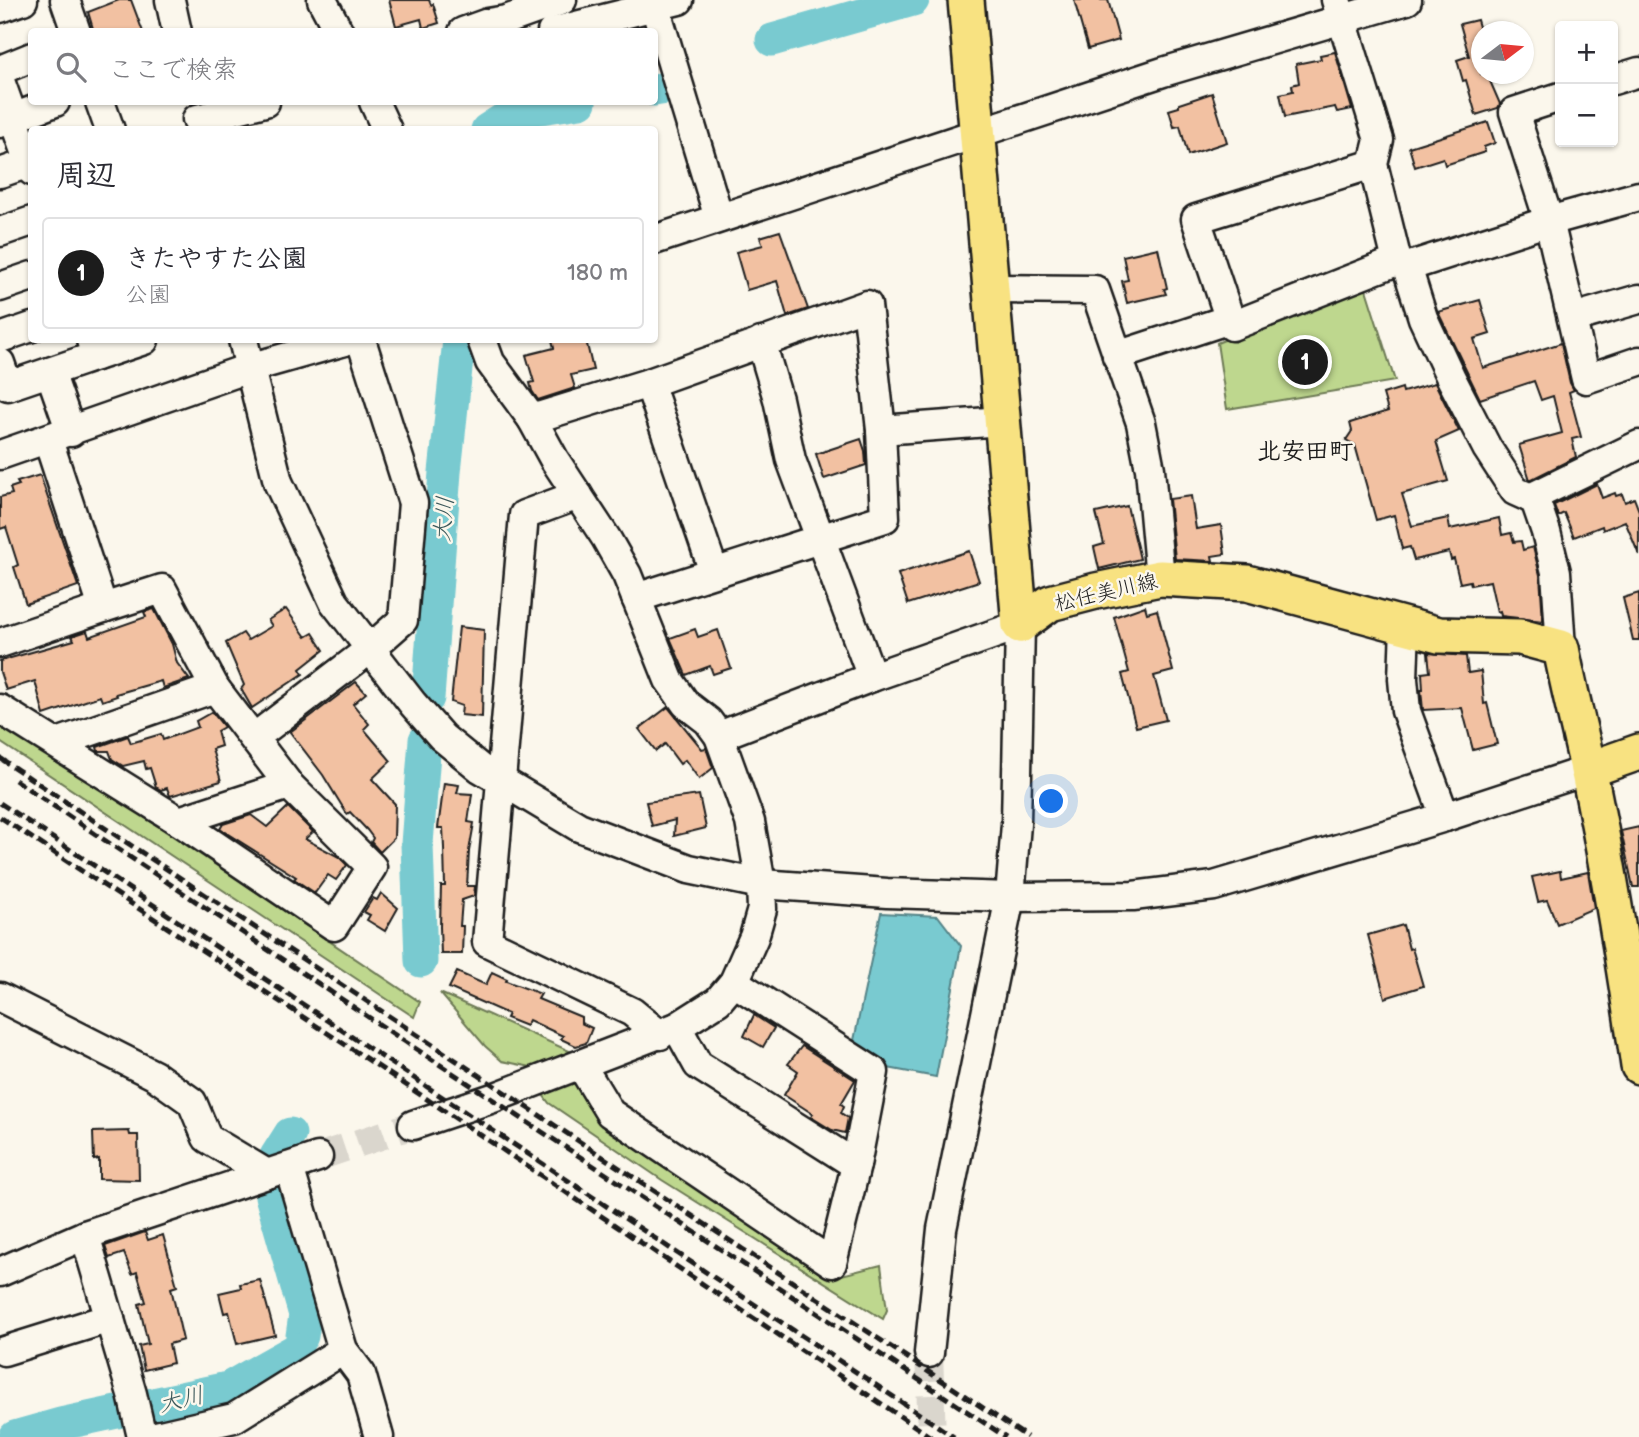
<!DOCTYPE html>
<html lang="ja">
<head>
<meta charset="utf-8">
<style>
  body { margin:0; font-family:"Balsamiq Sans","Klee One",sans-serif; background:#f7f7f7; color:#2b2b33 }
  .controls { position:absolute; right:21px; top:21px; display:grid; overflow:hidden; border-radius:7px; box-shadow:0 2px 5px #0004 }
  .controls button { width:63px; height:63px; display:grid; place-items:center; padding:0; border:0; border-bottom:2px solid #e1e1e2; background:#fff; color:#2b2b33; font:35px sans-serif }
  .compass { position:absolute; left:1471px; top:21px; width:63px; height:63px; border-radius:50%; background:#fff; box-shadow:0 2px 5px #0004; rotate:74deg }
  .you { position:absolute; left:1052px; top:802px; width:24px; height:24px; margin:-18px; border:5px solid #fff; border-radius:50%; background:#1a73e8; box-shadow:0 0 0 10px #1a73e833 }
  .badge { display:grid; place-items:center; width:46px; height:46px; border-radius:50%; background:#1c1c1c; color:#fff; font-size:23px; font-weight:700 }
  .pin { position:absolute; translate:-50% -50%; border:4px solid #fff; box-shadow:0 2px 7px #0006 }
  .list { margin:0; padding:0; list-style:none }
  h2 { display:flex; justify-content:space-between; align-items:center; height:91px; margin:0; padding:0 28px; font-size:30px }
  h2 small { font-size:23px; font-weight:400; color:#7c7c81 }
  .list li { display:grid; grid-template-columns:46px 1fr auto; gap:21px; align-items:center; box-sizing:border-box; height:112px; margin:0 14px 14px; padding:0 14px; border:2px solid #e1e1e2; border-radius:7px }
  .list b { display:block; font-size:26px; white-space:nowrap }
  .list p { margin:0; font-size:23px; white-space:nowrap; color:#7c7c81 }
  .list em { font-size:23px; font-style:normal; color:#7c7c81 }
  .icon { flex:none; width:38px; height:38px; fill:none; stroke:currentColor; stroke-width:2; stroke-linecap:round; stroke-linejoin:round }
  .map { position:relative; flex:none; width:1639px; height:1437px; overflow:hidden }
  .search { position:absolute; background:#fff; box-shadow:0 2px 5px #0004; left:28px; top:28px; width:630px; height:77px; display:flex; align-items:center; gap:18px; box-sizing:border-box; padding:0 24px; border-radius:7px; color:#7c7c81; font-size:26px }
  .panel { position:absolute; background:#fff; box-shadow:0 2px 5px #0004; left:28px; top:126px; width:630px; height:217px; border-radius:7px }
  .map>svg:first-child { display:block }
  .green { fill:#bed78e; stroke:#6d7a55; stroke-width:2 }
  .water { fill:#79cad0; stroke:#548488; stroke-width:2 }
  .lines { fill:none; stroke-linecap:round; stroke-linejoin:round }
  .river { stroke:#79cad0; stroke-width:33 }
  .building { fill:#f2c1a2; stroke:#1c1c1c; stroke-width:2 }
  .minor-tunnel { stroke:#dad6cd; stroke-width:28; stroke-dasharray:28 14; stroke-linecap:butt }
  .minor-casing { stroke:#1c1c1c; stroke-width:33 }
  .major-casing { stroke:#1c1c1c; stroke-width:40 }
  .minor { stroke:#fbf7ec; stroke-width:28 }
  .major { stroke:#f8e281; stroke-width:35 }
  .rail { stroke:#1c1c1c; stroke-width:5; stroke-dasharray:10 5; stroke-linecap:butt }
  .labels { text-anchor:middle; stroke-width:5; stroke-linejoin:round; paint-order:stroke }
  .street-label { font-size:21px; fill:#1c1c1c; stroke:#fbf7ec }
  .water-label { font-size:23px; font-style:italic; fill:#3d595b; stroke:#fbf7ec }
  .quarter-label { font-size:24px; font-weight:bold; fill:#1c1c1c; stroke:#fbf7ec }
</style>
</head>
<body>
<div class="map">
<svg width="1639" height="1437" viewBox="0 0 1639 1437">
  <rect width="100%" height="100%" fill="#fbf7ec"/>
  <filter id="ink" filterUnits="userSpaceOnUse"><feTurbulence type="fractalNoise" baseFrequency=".0143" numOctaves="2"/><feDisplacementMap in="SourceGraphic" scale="14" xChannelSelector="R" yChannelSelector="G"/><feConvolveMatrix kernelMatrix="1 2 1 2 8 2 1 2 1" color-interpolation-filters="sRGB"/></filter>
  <g filter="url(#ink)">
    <!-- green -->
    <g class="green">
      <polygon points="1364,283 1395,381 1227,409 1217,343"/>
      <polygon points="0,720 420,1002 414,1017 0,742"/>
      <polygon points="440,993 576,1054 541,1069 502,1061 485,1046"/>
      <polygon points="572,1078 588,1107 838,1276 881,1265 887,1310 883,1319 662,1180 549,1103 538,1088"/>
    </g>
    <!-- water -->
    <polygon class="water" points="881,913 938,916 961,946 936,1077 888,1068 853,1045"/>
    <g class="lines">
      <!-- river -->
      <g class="river">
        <polyline points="772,40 913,0"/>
        <polyline points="654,90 667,88"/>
        <polyline points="487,130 515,112 580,102"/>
        <polyline points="428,698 445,472 459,340"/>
        <polyline points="421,961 417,844 425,740"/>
        <polyline points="276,1156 290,1134"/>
        <polyline points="271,1196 305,1315 302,1336"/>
        <polyline points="15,1437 61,1424 228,1388 297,1349"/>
      </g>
    </g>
    <!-- building -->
    <g class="building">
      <polygon points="119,0 131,0 143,32 94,32 88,12"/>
      <polygon points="389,0 429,0 431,5 433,4 439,23 423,28 421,19 396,26"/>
      <polygon points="1074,0 1108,0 1119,40 1088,49"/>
      <polygon points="1477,20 1481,34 1481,74 1487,74 1500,104 1498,108 1476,115 1466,80 1463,81 1457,60 1469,56 1460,24"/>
      <polygon points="1335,52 1352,109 1337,112 1335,107 1285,117 1280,94 1293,91 1292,85 1299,83 1296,64 1321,59 1320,55"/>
      <polygon points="1212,93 1227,142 1188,155 1180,126 1174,127 1169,110 1179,107 1179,104"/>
      <polygon points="1488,122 1495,143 1484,147 1485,152 1445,165 1443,158 1415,167 1409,147"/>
      <polygon points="780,231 808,309 787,316 777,281 747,290 736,252 763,245 760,237"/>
      <polygon points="1158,248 1167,288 1164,289 1166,294 1127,303 1122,281 1128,280 1123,256"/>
      <polygon points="1480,300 1490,334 1474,339 1483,368 1561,343 1570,383 1574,390 1569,392 1581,437 1572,439 1576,457 1530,480 1519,445 1562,433 1553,396 1541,400 1534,381 1480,399 1438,312"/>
      <polygon points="552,340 586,340 593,370 571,375 575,388 538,400 532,391 530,383 534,382 526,355 554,348"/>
      <polygon points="1435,383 1459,431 1436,441 1448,481 1402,494 1412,526 1448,518 1450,529 1499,518 1502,535 1511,533 1514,542 1521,541 1523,550 1533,547 1540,575 1543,621 1501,616 1500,611 1497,612 1490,581 1471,585 1470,581 1460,583 1454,559 1451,560 1449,552 1414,560 1410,547 1402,549 1394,515 1376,520 1355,445 1346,440 1352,431 1350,423 1388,411 1383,394 1402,388 1403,392"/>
      <polygon points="861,439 865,451 866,465 824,479 816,454"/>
      <polygon points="40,475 78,586 26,604 14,567 18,565 6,527 0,529 0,497 12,494 10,488 19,485 17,482"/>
      <polygon points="1597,484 1602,498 1615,493 1616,496 1622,494 1625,502 1634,498 1639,511 1639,555 1625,521 1603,530 1602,526 1574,537 1564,513 1558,516 1554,505"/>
      <polygon points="1191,496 1196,529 1221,525 1225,554 1212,556 1213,561 1175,559 1169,499"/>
      <polygon points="1127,506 1140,559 1099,569 1094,547 1104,544 1096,513"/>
      <polygon points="969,551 979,581 908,604 898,574"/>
      <polygon points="1639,593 1639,640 1633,640 1623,598"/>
      <polygon points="1145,606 1147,613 1157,610 1173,671 1154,676 1166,720 1136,727 1122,674 1129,672 1114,617"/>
      <polygon points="154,609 172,644 177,663 189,679 163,688 161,681 116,694 117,696 102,701 100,696 44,715 35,681 6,690 0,672 0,661 74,640 72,636 87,631 89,637 146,617 144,612"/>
      <polygon points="286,609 306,637 313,633 324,650 300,669 303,674 252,708 241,689 244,685 226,643 243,633 248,640 272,626 268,620"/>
      <polygon points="459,627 484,630 482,717 461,715 462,706 451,702"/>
      <polygon points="695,629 698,637 718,630 731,668 713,674 710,666 686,675 670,638"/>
      <polygon points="1428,653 1466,656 1468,673 1481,671 1484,704 1487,703 1497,744 1473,750 1462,708 1423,710 1421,690 1423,690 1422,673 1430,672"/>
      <polygon points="356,682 366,693 353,704 369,724 364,729 391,761 372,779 395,804 394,838 380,852 371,842 373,838 367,830 350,812 347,814 323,775 290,732"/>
      <polygon points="668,707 702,749 706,748 713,768 699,779 685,760 680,764 665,744 656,751 639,729"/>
      <polygon points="212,712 224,727 217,731 221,746 212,749 221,781 170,796 167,788 161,790 156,787 150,768 146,769 144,761 123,766 112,759 109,751 98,751 97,747 128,736 131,743 161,734 163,740 198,727 196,721"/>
      <polygon points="444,783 459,785 457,793 472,794 468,822 474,823 469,851 467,886 475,886 474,896 462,900 460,926 463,926 462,954 441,954 440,927 441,886 445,886 444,848 443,828 438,828"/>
      <polygon points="699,795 706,828 674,836 675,820 652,826 646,802"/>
      <polygon points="288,807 313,832 305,839 339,857 347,865 336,880 328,875 315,893 294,879 296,877 220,829 223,824 251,815 267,827"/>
      <polygon points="1639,827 1639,887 1633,887 1621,831"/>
      <polygon points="1560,871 1561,878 1588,872 1594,908 1557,924 1547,900 1538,902 1532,877"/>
      <polygon points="381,893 398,908 385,931 367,920 370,915 364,912 373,898 377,900"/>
      <polygon points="1403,925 1409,949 1412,948 1423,986 1385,998 1368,935"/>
      <polygon points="457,972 486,985 492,972 507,979 506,981 541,994 538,999 581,1017 581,1023 592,1028 586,1043 576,1046 561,1039 563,1036 529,1020 526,1026 506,1018 508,1014 449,988"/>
      <polygon points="754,1015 774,1028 763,1047 744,1036"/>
      <polygon points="802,1046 855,1080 841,1104 844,1106 841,1113 848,1118 845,1133 832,1130 811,1117 813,1114 784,1095 798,1071 788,1064"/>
      <polygon points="129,1131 130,1135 138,1135 139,1180 99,1179 99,1159 94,1160 93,1132"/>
      <polygon points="145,1232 148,1240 163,1235 177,1286 171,1288 183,1340 169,1344 173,1363 144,1370 139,1346 148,1344 139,1304 146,1302 137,1272 132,1274 124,1253 109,1258 105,1246"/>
      <polygon points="260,1280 275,1335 237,1344 229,1312 224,1313 219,1293 241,1288 240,1284"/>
    </g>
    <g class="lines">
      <!-- minor-tunnel -->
      <g class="minor-tunnel">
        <polyline points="318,1157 413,1125"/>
        <polyline points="929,1353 932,1437"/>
      </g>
      <!-- minor casing -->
      <g class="minor-casing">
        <g id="minor">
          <polyline points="65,0 76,32"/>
          <polyline points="170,0 177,32"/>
          <polyline points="322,0 339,32"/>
          <polyline points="653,0 719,218"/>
          <polyline points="1336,0 1379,140 1373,164 1397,261 1407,267 1423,318 1451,378 1487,448 1515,491 1535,500 1546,532 1556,572 1561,648"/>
          <polyline points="0,8 23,0"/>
          <polyline points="463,32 488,23 506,20 562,0"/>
          <polyline points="552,32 679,0"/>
          <polyline points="0,70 32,57"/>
          <polyline points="1613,80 1639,72"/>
          <polyline points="0,81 32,171"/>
          <polyline points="1560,97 1514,112 1549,221 1586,379 1639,361"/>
          <polyline points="100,102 110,130"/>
          <polyline points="374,102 387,130"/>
          <polyline points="197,119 265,102"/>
          <polyline points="0,123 55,102"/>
          <polyline points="1373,164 1196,219 1232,326 1397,261"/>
          <polyline points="0,173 32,162"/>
          <polyline points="0,232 32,221"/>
          <polyline points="654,240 1163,72 1407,0"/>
          <polyline points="1407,267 1549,221 1639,196"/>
          <polyline points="0,287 32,276"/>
          <polyline points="990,289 1095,290 1141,423 1150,469 1160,578"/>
          <polyline points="1573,318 1639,299"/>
          <polyline points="0,338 32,327"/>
          <polyline points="243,340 278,482 334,602 413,704 442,737 480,768 502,781 579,827 689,869 761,884 887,893 1010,897 1133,896 1214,886 1445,817 1588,770"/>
          <polyline points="761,342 778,399 791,460 872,677"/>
          <polyline points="96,356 144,340"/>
          <polyline points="1117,356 1230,319"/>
          <polyline points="0,363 8,386 96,356 91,340"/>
          <polyline points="50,372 71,432"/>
          <polyline points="649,383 714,572"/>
          <polyline points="532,419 649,383 867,305 881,430 885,518 636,598"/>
          <polyline points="881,430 1002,421"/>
          <polyline points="0,455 249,368 348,340"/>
          <polyline points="578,495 524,515 487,942 632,1012 660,1035"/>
          <polyline points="1530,498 1639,445"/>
          <polyline points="1405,626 1403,679 1406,711 1445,817"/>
          <polyline points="0,643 103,608"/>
          <polyline points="0,709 179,821 334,926 372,867 289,785 215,688 162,589 103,608 48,440"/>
          <polyline points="719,736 872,677 1020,625 1016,824 1010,897 942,1229 929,1353"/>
          <polyline points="254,738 370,649 403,620 413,503 361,340"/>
          <polyline points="57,743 215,688"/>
          <polyline points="179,821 289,785"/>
          <polyline points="0,997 154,1075 192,1102 207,1138 267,1174"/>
          <polyline points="677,1027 698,1065 856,1165"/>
          <polyline points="581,1065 610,1113 832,1263 856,1165 874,1072 734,982"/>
          <polyline points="413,1125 493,1098 677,1027 718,1001 734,982 754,937 762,909 761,884 750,822 719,736 708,721 686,704 669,680 627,575 606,538 554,459 532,419 490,362 482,340"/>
          <polyline points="289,1167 343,1350 361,1374 379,1437"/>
          <polyline points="85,1235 132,1394 142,1437"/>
          <polyline points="0,1272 85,1235 318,1157"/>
          <polyline points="4,1351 110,1318"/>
          <polyline points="152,1437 234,1418 343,1350"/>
        </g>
      </g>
      <!-- major casing -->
      <g class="major-casing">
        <g id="major">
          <polyline points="966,0 1020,625"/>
          <path d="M 1020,625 L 1050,603 L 1096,591 L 1160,578 L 1247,583 L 1439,635 L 1520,637 L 1561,648 C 1569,690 1580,731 1589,773 C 1609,870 1625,968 1639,1066"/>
          <polyline points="1588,770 1639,752"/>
        </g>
      </g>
      <!-- minor -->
      <use href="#minor" class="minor"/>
      <!-- major -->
      <use href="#major" class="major"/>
      <!-- rail -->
      <g class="rail">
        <path d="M 0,758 C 341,986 685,1210 1027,1437"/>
        <polyline points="15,780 404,1041 1006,1437"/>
        <polyline points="0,803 954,1437"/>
        <polyline points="0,817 376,1065 931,1437"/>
      </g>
    </g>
  </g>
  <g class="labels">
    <!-- street labels -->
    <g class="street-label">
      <text transform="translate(1106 592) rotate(-13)" y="7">松任美川線</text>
    </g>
    <!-- water labels -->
    <g class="water-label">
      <text transform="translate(443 519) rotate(-85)" y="8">大川</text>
      <text transform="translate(181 1399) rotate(-13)" y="8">大川</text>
    </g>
    <!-- quarter labels -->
    <g class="quarter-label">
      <text x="1305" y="459">北安田町</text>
    </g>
  </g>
</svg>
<div class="controls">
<button>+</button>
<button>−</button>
</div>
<svg class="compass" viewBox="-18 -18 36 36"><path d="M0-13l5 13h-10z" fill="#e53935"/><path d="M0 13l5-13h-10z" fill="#7c7c81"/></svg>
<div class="you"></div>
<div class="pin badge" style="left:1305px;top:362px">1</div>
<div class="search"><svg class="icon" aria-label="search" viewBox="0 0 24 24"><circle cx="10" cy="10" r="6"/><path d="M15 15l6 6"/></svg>ここで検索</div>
<section class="panel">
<h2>周辺<small></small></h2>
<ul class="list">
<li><span class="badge">1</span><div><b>きたやすた公園</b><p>公園</p></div><em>180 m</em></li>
</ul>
</section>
</div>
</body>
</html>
